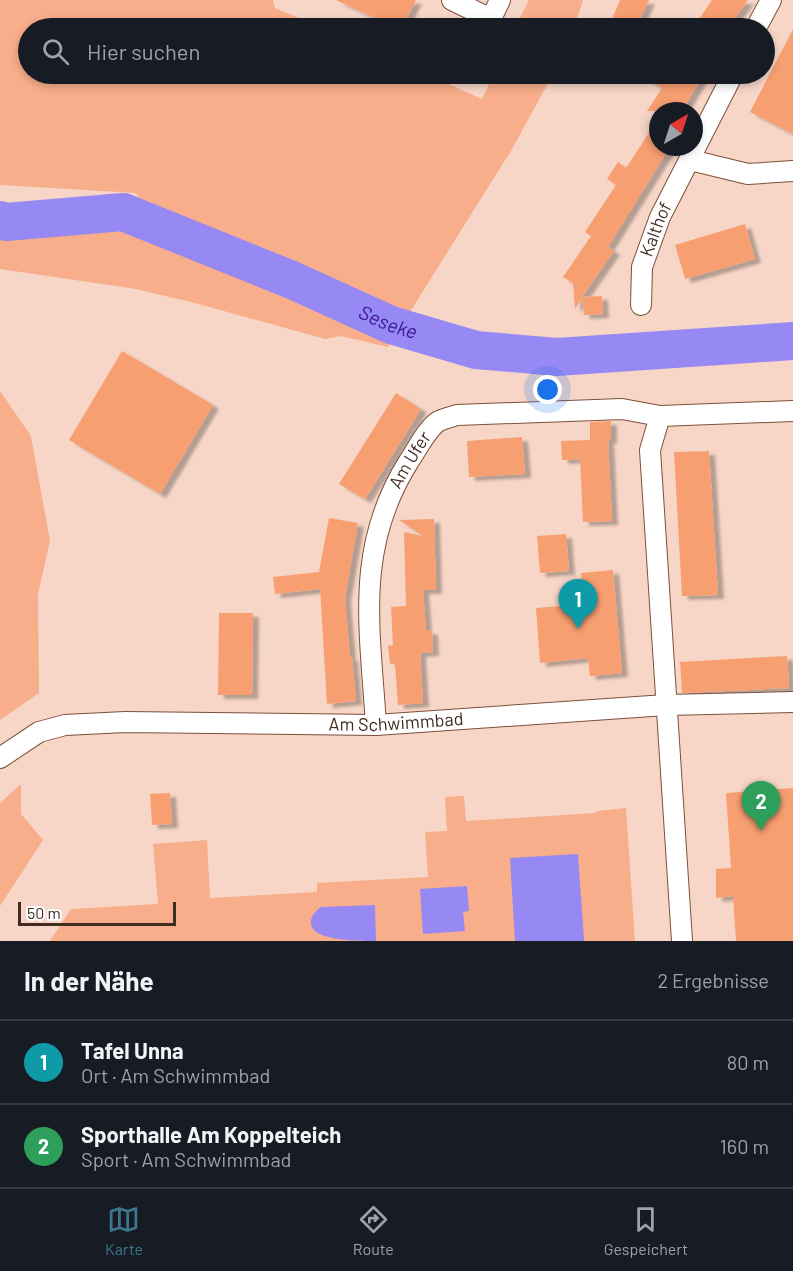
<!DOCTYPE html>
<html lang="de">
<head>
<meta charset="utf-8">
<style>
  body { margin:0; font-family:Barlow,sans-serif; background:#20242c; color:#f1f3f6 }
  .compass { position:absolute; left:649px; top:102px; width:54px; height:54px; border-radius:50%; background:#171b24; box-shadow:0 3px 9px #0003; rotate:39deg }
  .scale { position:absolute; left:18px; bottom:15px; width:158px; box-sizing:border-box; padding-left:6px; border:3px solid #412c22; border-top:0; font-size:16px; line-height:21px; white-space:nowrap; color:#412c22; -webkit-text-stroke:4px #fff; paint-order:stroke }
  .you { position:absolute; left:548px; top:390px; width:21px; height:21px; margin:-15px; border:4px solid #fff; border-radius:50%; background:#1a73e8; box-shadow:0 0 0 9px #1a73e833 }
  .badge { display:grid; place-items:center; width:39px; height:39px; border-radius:50%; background:#3c778f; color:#fff; font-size:20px; font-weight:700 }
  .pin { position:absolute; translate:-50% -50px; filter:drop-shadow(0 2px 3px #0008) }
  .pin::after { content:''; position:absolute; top:32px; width:21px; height:18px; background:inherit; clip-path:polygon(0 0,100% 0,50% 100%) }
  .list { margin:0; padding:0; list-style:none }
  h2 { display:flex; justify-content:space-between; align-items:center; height:78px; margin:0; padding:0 24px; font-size:26px }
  h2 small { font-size:20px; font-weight:400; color:#9ea1a6 }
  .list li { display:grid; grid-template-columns:39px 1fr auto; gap:18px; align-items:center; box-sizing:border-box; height:84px; padding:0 24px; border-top:2px solid #363941 }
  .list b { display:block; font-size:22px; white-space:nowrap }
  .list p { margin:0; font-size:20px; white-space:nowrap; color:#9ea1a6 }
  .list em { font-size:20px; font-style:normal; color:#9ea1a6 }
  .icon { flex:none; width:33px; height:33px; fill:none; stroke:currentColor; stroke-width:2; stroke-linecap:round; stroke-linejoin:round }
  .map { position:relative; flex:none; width:793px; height:941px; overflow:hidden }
  .search { position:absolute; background:#171b24; box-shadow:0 3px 9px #0003; left:18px; right:18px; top:18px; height:66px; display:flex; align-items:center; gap:15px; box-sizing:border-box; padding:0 21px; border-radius:33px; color:#9ea1a6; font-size:22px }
  .sheet { height:246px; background:#171b24 }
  nav { display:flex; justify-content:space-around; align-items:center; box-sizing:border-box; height:84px; border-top:2px solid #363941; background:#171b24; font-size:16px; color:#9ea1a6 }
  nav a { display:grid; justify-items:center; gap:3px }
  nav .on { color:#3c778f }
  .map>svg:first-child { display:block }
  .green { fill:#f8ae8a }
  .water { fill:#9689f3 }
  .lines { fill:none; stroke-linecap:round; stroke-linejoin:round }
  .river { stroke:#9689f3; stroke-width:38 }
  .building { fill:#f89f72; filter:url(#shadow) }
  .minor-casing { stroke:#7e5039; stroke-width:22 }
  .minor { stroke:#fff; stroke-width:20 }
  .labels { text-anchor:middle; stroke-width:5; stroke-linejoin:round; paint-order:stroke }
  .street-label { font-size:18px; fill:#412c22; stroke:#fff }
  .water-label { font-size:20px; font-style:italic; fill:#3f1795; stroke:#fff }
</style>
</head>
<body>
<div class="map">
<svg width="793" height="941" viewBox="0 0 793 941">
  <defs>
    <filter id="shadow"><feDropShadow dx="6" dy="4" stdDeviation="1.5" flood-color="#0004"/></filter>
  </defs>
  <rect width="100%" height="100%" fill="#f7d6c7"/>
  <!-- green -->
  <g class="green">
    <polygon points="0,0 273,0 275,8 323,28 28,28 28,74 426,74 482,99 494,74 553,74 512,149 388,347 341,336 325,339 195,303 136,289 0,269 0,236 7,239 129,230 162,242 136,193 0,185"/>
    <polygon points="529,0 583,0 574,28 515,28"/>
    <polygon points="0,391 31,436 50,541 38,594 39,693 0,720"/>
    <polygon points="21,784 21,814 43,840 0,906 0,803"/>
    <polygon points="464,796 466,821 596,813 597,811 626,808 635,941 50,941 71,909 158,904 153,844 207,840 210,898 317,892 317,883 428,877 425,832 447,831 445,797"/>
  </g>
  <!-- water -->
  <g class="water">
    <polygon points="578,854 584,941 515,941 510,858"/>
    <polygon points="467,886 469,911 463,912 465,931 423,934 420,889"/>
    <path d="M 375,905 L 376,941 C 359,941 309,941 311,922 C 311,915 316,911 321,907 Z"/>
  </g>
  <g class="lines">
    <!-- river -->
    <path class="river" id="s1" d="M 0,220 L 6,222 L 123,212 L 292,280 L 391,325 L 476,350 L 557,357 L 793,341"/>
  </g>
  <!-- building -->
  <g class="building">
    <polygon points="336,0 416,0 402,28 397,28"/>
    <polygon points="620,0 649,0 636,28 608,28"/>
    <polygon points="712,0 748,0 728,28 693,28"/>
    <polygon points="793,29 793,134 750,112"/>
    <polygon points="638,74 704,74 682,111 647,111 662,88"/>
    <polygon points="658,119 658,147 670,147 608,247 614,251 582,297 602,296 603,314 584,315 582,298 575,309 573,283 563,277 591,236 585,232 616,185 607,179 618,162 626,168"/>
    <polygon points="745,224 755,259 685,279 675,245"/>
    <polygon points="122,351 213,405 160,494 69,440"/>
    <polygon points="396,393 421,409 365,499 339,484"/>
    <polygon points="611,421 611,440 608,439 612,521 583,522 580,459 562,460 561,441 590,440 590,422"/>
    <polygon points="522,437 525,474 469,477 467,441"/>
    <polygon points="709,451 718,595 682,596 674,452"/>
    <polygon points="329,518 358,523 345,598 350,658 352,657 356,701 327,704 320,589 275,594 273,577 319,572"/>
    <polygon points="434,519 436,590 423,590 426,630 432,631 433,652 420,653 423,703 398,705 395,664 390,664 388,646 393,645 391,607 406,606 404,532 423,536 399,520"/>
    <polygon points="566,534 569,571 540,573 537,536"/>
    <polygon points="613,570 622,673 590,676 588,658 540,663 536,608 584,604 581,573"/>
    <polygon points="219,613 253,613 252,695 218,695"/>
    <polygon points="787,656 789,688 682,693 680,662"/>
    <polygon points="793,788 793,941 736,941 733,896 716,898 716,869 731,868 726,793"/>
    <polygon points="170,793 172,824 152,825 150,794"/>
  </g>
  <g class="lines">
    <!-- minor casing -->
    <g class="minor-casing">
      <g id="minor">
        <polyline points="452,0 491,19 500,0"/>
        <polyline points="756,28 771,0"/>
        <polyline points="690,160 748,174 793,171"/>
        <path id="s2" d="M 641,305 L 642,267 L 660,217 L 733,74"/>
        <polyline points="660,416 650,450 682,941"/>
        <path id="s3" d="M 376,725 C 370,628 354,548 409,461 C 416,451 428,427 439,421 C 445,418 451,417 457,415 L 622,409 L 660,416 L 793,411"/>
        <path id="s4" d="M 0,758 L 39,732 L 65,725 L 125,722 L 376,725 L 666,705 L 793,702"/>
      </g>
    </g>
    <!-- minor -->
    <use href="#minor" class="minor"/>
  </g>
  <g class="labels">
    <!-- street labels -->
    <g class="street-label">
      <text dy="6" stroke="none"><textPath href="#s2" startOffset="78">Kalthof</textPath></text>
      <text dy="6" stroke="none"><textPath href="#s3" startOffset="273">Am Ufer</textPath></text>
      <text dy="6" stroke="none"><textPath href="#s4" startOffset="405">Am Schwimmbad</textPath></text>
    </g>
    <!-- water labels -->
    <g class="water-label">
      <text dy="7" stroke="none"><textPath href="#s1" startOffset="411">Seseke</textPath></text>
    </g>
  </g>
</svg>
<svg class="compass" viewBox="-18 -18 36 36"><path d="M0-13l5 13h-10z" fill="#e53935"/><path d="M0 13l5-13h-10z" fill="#9ea1a6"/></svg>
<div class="scale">50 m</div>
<div class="you"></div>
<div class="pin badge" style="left:578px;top:629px;background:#0f9aa8">1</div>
<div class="pin badge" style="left:761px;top:831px;background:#2e9e5b">2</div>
<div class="search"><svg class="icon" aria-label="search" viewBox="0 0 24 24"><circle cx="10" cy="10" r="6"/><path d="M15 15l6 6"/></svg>Hier suchen</div>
</div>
<section class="sheet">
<h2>In der Nähe<small>2 Ergebnisse</small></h2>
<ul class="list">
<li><span class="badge" style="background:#0f9aa8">1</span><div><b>Tafel Unna</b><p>Ort · Am Schwimmbad</p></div><em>80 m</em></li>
<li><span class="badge" style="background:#2e9e5b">2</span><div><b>Sporthalle Am Koppelteich</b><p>Sport · Am Schwimmbad</p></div><em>160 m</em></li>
</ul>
</section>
<nav>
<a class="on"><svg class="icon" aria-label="map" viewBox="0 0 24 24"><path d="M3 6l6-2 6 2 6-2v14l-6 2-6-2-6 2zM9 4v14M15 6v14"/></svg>Karte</a>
<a><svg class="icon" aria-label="directions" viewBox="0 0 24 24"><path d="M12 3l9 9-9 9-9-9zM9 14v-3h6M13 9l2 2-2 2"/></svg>Route</a>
<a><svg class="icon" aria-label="saved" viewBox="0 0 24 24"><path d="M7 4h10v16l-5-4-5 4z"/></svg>Gespeichert</a>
</nav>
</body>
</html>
